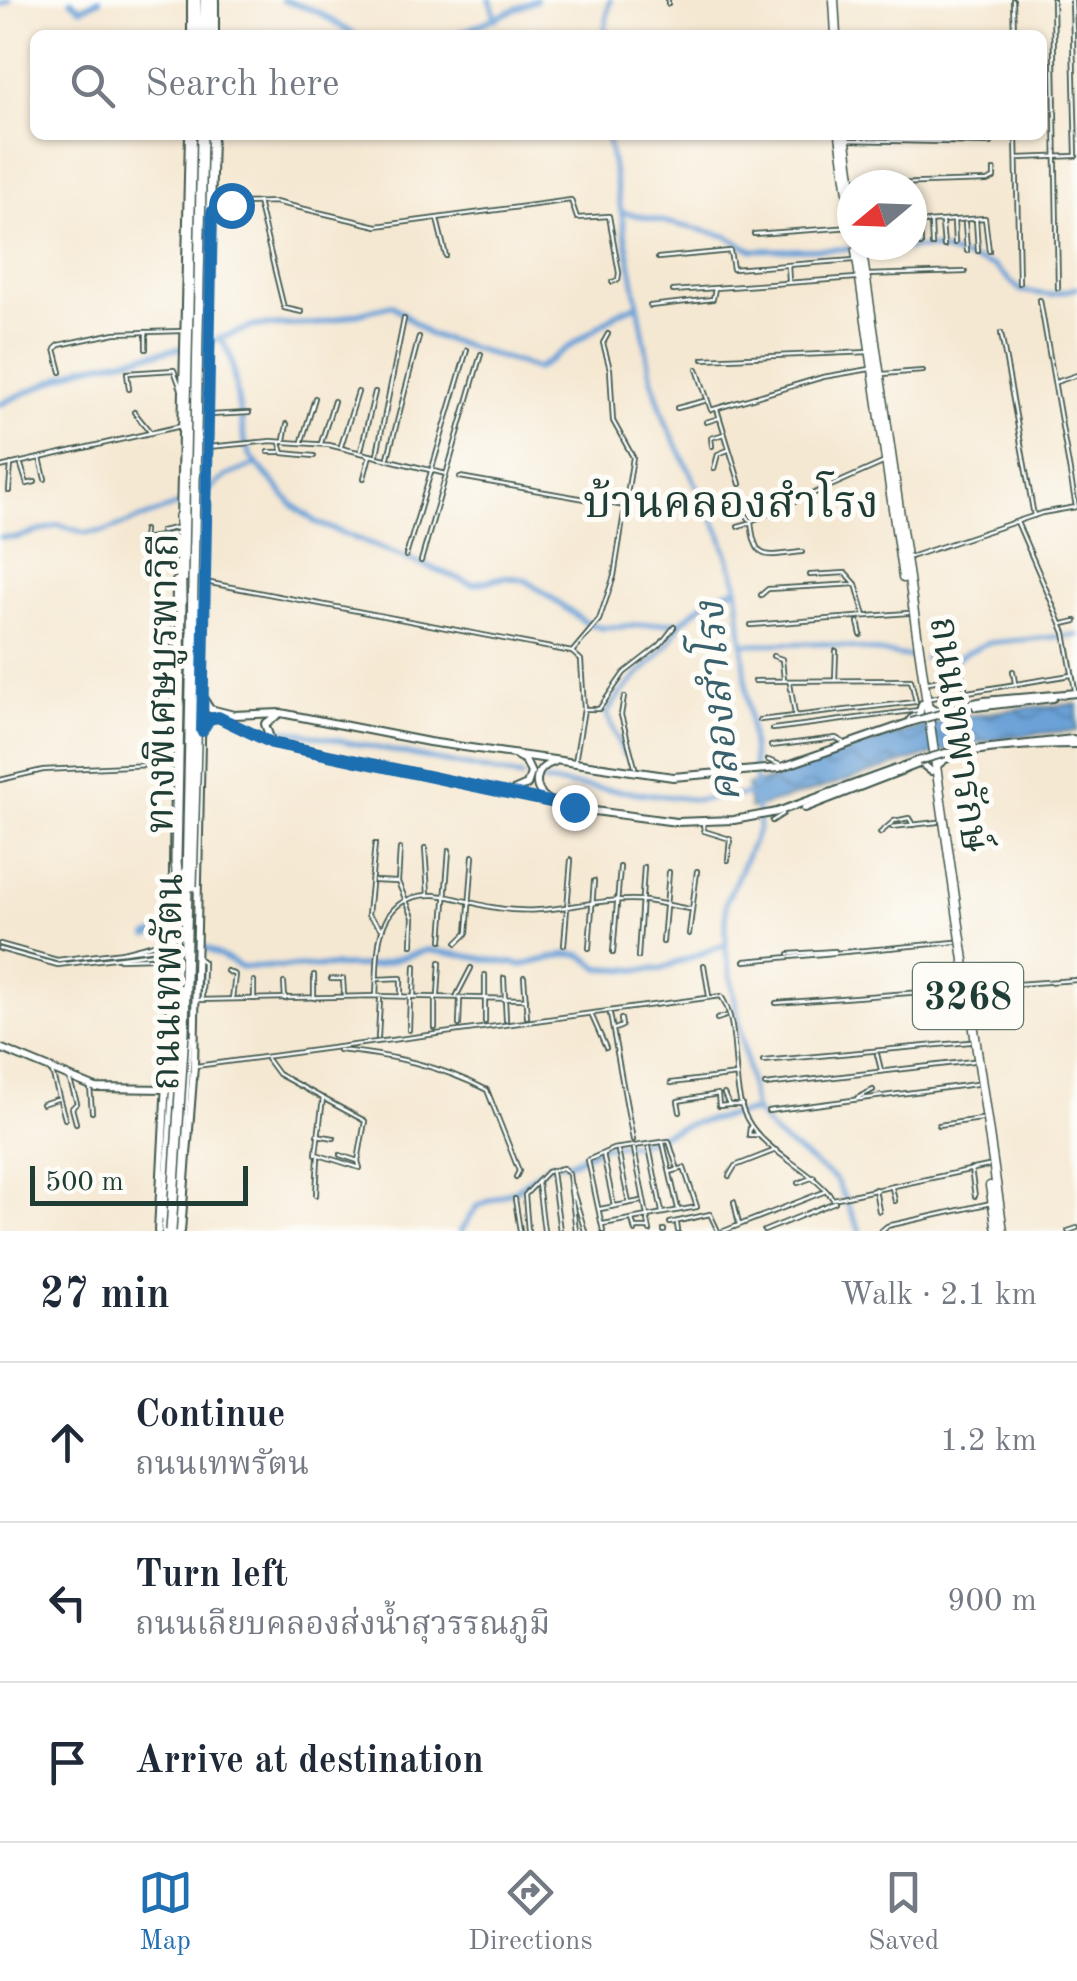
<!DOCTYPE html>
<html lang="en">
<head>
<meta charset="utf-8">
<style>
  body { margin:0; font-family:"Old Standard TT","Noto Serif Thai",serif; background:#f2f2f3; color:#1f2937 }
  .compass { position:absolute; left:837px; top:170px; width:90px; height:90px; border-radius:50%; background:#fff; box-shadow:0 2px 8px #0004; rotate:251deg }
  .scale { position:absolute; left:30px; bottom:25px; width:218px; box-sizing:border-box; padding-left:10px; border:5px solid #1f3d34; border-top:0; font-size:28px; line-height:35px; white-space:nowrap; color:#1f3d34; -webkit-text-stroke:8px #fdfcf7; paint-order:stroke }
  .stop { position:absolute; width:30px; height:30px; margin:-22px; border:8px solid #1f6fb2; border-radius:50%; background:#fff }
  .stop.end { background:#1f6fb2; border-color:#fff; box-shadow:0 2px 10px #0008 }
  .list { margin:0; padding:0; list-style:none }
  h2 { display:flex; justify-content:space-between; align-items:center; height:130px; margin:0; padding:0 40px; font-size:42px }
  h2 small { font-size:32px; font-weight:400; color:#747a83 }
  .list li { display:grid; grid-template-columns:65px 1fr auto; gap:30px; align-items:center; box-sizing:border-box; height:160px; padding:0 40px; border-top:2px solid #e0e1e3 }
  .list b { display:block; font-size:38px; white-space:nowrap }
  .list p { margin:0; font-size:32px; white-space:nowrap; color:#747a83 }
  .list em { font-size:32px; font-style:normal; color:#747a83 }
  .icon { flex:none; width:55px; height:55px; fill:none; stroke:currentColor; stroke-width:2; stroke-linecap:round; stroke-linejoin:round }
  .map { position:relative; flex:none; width:1077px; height:1231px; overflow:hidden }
  .search { position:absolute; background:#fff; box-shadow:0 2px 8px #0004; left:30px; right:30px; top:30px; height:110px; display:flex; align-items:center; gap:25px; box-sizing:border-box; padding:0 35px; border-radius:15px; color:#747a83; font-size:38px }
  .sheet { height:610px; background:#fff }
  nav { display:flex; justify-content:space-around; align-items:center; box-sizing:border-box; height:140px; border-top:2px solid #e0e1e3; background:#fff; font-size:28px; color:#747a83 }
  nav a { display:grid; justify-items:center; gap:5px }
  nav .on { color:#1f6fb2 }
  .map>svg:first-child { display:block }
  .water { fill:url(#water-waves); stroke:#446f86; stroke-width:2.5 }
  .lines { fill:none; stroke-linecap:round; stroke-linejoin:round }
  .canal { stroke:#6aa1d7; stroke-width:5 }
  .river { stroke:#6aa1d7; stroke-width:6 }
  .minor-casing { stroke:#3f574c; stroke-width:6 }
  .secondary-casing { stroke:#3f574c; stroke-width:10 }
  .primary-casing { stroke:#3f574c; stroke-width:11 }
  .trunk-casing { stroke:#3f574c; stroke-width:11 }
  .motorway-casing { stroke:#3f574c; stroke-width:12 }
  .minor { stroke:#fff; stroke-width:2.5 }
  .secondary { stroke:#fff; stroke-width:6 }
  .primary { stroke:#fff; stroke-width:8 }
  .trunk { stroke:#fff; stroke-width:8 }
  .motorway { stroke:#fff; stroke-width:9 }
  .secondary-bridge-casing { stroke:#3f574c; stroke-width:10; stroke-linecap:butt }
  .motorway-bridge-casing { stroke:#3f574c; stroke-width:12; stroke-linecap:butt }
  .secondary-bridge { stroke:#fff; stroke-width:6 }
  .motorway-bridge { stroke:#fff; stroke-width:9 }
  .route { stroke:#1f6fb2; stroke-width:12 }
  .labels { text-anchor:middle; stroke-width:10; stroke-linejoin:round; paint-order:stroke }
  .shield { fill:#fdfcf7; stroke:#62766e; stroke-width:2.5 }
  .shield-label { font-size:38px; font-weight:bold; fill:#1f3d34 }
  .street-label { font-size:40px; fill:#1f3d34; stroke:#fdfcf7 }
  .water-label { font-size:42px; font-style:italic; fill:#39606d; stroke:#fdfcf7 }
  .quarter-label { font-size:45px; fill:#1f3d34; stroke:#fdfcf7 }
</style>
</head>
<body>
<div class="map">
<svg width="1077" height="1231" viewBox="0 0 1077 1231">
  <defs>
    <pattern id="water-waves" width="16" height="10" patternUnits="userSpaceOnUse" patternTransform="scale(2.5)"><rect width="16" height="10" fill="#6aa1d7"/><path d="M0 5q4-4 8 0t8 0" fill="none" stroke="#5784af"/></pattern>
  </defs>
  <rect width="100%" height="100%" fill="#fdfcf7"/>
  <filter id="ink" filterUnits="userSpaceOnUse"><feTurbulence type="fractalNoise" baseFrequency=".01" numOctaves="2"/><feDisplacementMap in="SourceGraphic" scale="20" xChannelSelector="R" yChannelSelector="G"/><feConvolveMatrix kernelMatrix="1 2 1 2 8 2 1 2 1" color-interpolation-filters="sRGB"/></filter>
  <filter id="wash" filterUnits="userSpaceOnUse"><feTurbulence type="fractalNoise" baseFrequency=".0048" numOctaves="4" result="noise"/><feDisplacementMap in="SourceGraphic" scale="40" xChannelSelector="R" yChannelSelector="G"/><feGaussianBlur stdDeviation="2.25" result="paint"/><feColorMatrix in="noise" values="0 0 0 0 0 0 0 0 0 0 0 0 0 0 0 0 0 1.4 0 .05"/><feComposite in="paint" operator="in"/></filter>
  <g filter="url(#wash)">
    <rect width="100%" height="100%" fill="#f5e8d2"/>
    <!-- water -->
    <path class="water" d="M 1077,704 L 1077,731 C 956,734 864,780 750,809 L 747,785 C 794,776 834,755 879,740 C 942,718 1010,707 1077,704 Z"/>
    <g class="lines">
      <!-- canal -->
      <g class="canal">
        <polyline points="604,35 610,0"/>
        <polyline points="607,135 652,380 666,423 720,533 737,583 756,789"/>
        <polyline points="622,212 727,236 752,250 932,248 994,266 1021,291 1050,295 1077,288"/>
        <polyline points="203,495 226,476 257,464"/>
        <polyline points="0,537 16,538 59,525 86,533 106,531 184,503"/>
        <polyline points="743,644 821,643 911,657"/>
        <polyline points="925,658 950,661 987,643 1077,635"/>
        <polyline points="277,728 522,777"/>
        <path d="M 624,755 L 607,714 C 626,678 665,660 681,622"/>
        <polyline points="544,782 699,800 750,794"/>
        <polyline points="757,805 759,828 726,902 726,951 755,1111 774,1134 836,1180 860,1231"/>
      </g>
      <!-- river -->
      <g class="river">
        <polyline points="71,0 81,9 99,0"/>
        <polyline points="283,0 316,11 355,35"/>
        <polyline points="490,0 496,19"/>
        <polyline points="0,5 9,0"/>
        <polyline points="456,35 536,0"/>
        <polyline points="221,338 231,358 244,439 251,457 293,505 317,523 472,584 506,577 526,580 585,622 602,628 681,622 710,598 737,588"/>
        <polyline points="212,341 255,326 316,324 392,305 428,334 537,369 621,311 637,305"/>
        <polyline points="0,404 84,367 182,348"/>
        <polyline points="148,936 162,931 184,939"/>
        <polyline points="196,943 242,967 372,966 428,950 523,965 568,954 582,955 600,968 640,970 661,969 726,944"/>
        <polyline points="461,1231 476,1207 517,1189 549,1164 572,1162 602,1146 636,1144 693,1123 755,1111"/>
      </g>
    </g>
  </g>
  <g filter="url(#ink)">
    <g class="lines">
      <!-- minor casing -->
      <g class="minor-casing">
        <g id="minor">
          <polyline points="668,0 668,4"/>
          <polyline points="1013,0 1014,35"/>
          <polyline points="1053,0 1058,288"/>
          <polyline points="1072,0 1076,156"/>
          <polyline points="1016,135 1019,283"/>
          <polyline points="847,140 991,143"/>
          <polyline points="1018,158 1075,156"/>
          <polyline points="858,185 987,181 994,178 994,170"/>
          <polyline points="258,202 284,308 302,312"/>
          <polyline points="213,211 240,203 275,202 377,226 571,200 577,218 609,216 619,273 618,280 612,282"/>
          <polyline points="437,219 446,256"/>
          <polyline points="976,219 978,251"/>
          <polyline points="954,220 955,243"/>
          <polyline points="931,222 932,245"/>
          <polyline points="912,223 985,218 989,251"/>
          <polyline points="920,223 921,245"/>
          <polyline points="942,223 944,246"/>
          <polyline points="965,223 967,251"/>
          <polyline points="754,234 852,227"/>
          <polyline points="658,258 730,251 733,269 854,260"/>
          <polyline points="788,265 789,281"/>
          <polyline points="866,275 965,272"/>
          <polyline points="673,291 715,288"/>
          <polyline points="1040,300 1076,507"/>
          <polyline points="650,306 713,299 715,288 856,278"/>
          <polyline points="1001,333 1034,516"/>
          <polyline points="146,349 146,332"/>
          <polyline points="703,359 869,352"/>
          <polyline points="697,369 711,410 823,377 870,369"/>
          <polyline points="61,372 55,349 59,345 115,333 182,331"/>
          <polyline points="882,374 923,371"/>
          <polyline points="1056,382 1077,375"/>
          <polyline points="129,389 127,373 174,370 182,392"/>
          <polyline points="677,408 704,401"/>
          <polyline points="717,409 740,484"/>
          <polyline points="134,412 151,433"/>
          <polyline points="210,415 249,413"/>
          <polyline points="706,422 719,418"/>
          <polyline points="284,440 287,424"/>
          <polyline points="302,441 315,398"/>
          <polyline points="280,443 283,453 314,456"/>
          <polyline points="321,443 334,401"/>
          <polyline points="341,446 358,392"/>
          <polyline points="712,446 711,438 724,434"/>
          <polyline points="208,447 271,441 329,445 446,474"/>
          <polyline points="361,450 375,392"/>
          <polyline points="268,452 280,452"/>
          <polyline points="377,454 404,319"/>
          <polyline points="388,457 419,337"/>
          <polyline points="40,458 45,479"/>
          <polyline points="21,465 27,484 35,482"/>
          <polyline points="0,467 181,426"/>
          <polyline points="714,469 718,454 728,450"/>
          <polyline points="460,477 625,506"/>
          <polyline points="364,478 370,455"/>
          <polyline points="9,491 11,464"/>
          <polyline points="731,502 736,501 750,520"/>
          <polyline points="1017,522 1065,633 1075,690"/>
          <polyline points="738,526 749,523"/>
          <polyline points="144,530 143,539 177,533"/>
          <polyline points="161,531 175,528"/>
          <path d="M 802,552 C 767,555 755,565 751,521 L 885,462"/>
          <polyline points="406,556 467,350"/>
          <polyline points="907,558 1042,513 1076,507"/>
          <polyline points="421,561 481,354"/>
          <polyline points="810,575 846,573 855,583"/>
          <polyline points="205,582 572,652 599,620 614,576 633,457 613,421 610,369 603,343 608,334"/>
          <polyline points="761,595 768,589 856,584 865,616"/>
          <polyline points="858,622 861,635"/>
          <polyline points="1063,624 1076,621"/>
          <polyline points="751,625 908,613"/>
          <polyline points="572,652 581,660 584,709 575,762"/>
          <polyline points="773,656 782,659 784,680"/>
          <polyline points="960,668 966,691"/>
          <polyline points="1013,671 1015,683"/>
          <polyline points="835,680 836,651"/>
          <polyline points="755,681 911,680 916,702"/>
          <polyline points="929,682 946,679 946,668"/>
          <polyline points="790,683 795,715"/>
          <polyline points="624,697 621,715 635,767"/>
          <polyline points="931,698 1071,675"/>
          <polyline points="584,709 599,709 624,673 660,645 674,627"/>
          <polyline points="760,720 915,702"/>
          <polyline points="773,729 919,710"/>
          <polyline points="771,746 836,738 843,742"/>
          <polyline points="768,760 781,765"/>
          <polyline points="0,780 43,770 171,764"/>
          <polyline points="772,821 783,814"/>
          <polyline points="703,823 704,831 730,839 728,860"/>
          <polyline points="892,827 938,822"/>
          <polyline points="880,833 894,821 909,818 913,825"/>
          <polyline points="375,844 368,915 381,928"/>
          <polyline points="425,848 428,894"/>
          <polyline points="400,849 398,882 413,917 412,945"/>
          <polyline points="375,881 397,882"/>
          <polyline points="689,934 697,871"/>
          <polyline points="442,940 449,850"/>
          <polyline points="663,942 669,872"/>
          <polyline points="457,943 467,933 473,856"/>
          <polyline points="0,944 57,960 156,948 172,938"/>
          <polyline points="564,945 571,860"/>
          <polyline points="589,948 594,881"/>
          <polyline points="0,949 58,965 155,953 160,959 170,960"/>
          <polyline points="123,952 158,943"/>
          <polyline points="613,953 620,867"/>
          <polyline points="789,954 835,951"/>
          <polyline points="638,957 644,867"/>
          <polyline points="120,959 156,958"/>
          <polyline points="199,959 203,962 202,999"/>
          <polyline points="745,961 955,942"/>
          <polyline points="704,965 709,996"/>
          <polyline points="227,971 235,975 232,999"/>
          <polyline points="314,975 314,998"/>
          <polyline points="524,977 527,1017"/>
          <polyline points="504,978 506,1020"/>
          <polyline points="331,979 343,979 344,995"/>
          <polyline points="377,979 401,978 401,996"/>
          <polyline points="254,981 254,999"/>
          <polyline points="284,983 285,999"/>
          <polyline points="969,987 1077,980"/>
          <polyline points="414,995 415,966"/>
          <polyline points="438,995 440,962"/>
          <polyline points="457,995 471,968"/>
          <path d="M 376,996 C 378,966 373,922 401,903 C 429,885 463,902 491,907 C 545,918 579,900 629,900 C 649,899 670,906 690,909"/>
          <polyline points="197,1000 376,996 526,999"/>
          <polyline points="776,1003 962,989"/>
          <polyline points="591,1014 606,1048"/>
          <polyline points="610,1014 633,1140"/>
          <polyline points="717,1019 726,1016"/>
          <polyline points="485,1022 485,975"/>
          <polyline points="459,1025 460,998"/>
          <polyline points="435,1028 435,998"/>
          <polyline points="615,1029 622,1026 621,1019"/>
          <polyline points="409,1030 410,997"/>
          <polyline points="378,1038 380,999"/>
          <path d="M 339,1050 C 390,1055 439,1065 487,1090 L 519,1171 L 516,1177"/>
          <polyline points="877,1054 881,1070"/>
          <polyline points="267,1059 278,1074 365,1121 358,1161 340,1155"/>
          <polyline points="763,1061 970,1042"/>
          <path d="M 196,1066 L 721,996 C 742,1026 729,1088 747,1119 C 766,1154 810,1167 833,1199 L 988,1166"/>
          <polyline points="52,1072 65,1119"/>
          <polyline points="69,1078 77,1103 72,1108 76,1123"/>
          <polyline points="671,1083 737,1075"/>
          <polyline points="765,1085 973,1061"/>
          <polyline points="90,1087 92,1112"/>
          <polyline points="724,1094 729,1105 742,1105"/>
          <polyline points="323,1098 316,1154 360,1168 358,1161"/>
          <polyline points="857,1098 873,1090"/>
          <polyline points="42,1104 57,1099"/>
          <polyline points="768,1111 976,1084"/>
          <polyline points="680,1112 678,1101 718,1094 719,1106 729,1105"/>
          <polyline points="939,1125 981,1119"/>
          <polyline points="750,1127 749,1135 757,1135"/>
          <polyline points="317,1135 334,1138"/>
          <polyline points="663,1143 678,1209"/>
          <polyline points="649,1147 662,1212"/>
          <polyline points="634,1149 650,1231"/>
          <polyline points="618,1151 629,1203"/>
          <polyline points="603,1154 614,1206"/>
          <polyline points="971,1169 975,1196"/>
          <polyline points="552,1172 560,1231"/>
          <polyline points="729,1176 735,1166 776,1150"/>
          <polyline points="538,1183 544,1231"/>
          <polyline points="798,1183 814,1177"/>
          <polyline points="571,1185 585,1231"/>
          <polyline points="892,1188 895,1201"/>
          <polyline points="875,1189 879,1211"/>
          <polyline points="316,1195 318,1157"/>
          <polyline points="515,1199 520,1231"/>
          <polyline points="734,1202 739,1224"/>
          <polyline points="600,1209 641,1201"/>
          <polyline points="632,1219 635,1231"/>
          <polyline points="670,1223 710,1214 718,1231"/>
          <polyline points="603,1224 697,1207 684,1168 670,1172"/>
          <polyline points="677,1224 678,1231"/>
          <polyline points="634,1228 648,1228"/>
          <polyline points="664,1230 664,1231"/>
          <polyline points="528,1231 525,1195 547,1172 563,1168 569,1174 576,1231"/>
          <polyline points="603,1231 588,1160 613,1149 669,1141 678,1170"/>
          <polyline points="724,1231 826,1191"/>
          <polyline points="764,1231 835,1202"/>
          <polyline points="881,1231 887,1226 991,1203"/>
          <polyline points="1068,1231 1077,1228"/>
        </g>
      </g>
      <!-- secondary casing -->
      <g class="secondary-casing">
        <g id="secondary">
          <polyline points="191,35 191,0"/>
          <polyline points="215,35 215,0"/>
          <polyline points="180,519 189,135"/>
          <polyline points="203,536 213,135"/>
          <polyline points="203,698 210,709 234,715 281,713 429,742 673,777 779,768 911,722"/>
          <polyline points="929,707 935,711 984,701 1077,693"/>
          <polyline points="976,707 1053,698"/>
          <polyline points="911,719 919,715 922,704"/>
          <polyline points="202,730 209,719 218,717 273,743 587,810 676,822 734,820 777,812 918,761"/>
          <polyline points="271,741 265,724 279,714"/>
          <polyline points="946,753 1073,739"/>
          <path d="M 938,765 C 953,746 1050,744 1077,744"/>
          <polyline points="513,791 527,785 531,773 525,760 517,756"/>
          <path d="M 548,800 C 531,788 534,768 554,762"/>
          <polyline points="805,808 921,763 931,771"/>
          <polyline points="0,1048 96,1088 168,1089"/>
          <polyline points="158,1231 172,969 176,581"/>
          <polyline points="181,1231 194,1066 203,648"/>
        </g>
      </g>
      <!-- primary casing -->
      <g class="primary-casing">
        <g id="primary">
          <polyline points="834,0 836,35"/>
          <polyline points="840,135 852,222"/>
          <polyline points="845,135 852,185"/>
          <polyline points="861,245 1003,1231"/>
          <polyline points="856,251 903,578"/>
          <polyline points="990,1186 997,1231"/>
        </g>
      </g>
      <!-- trunk casing -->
      <g class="trunk-casing">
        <g id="trunk">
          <polyline points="196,35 196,0"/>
          <polyline points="210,35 211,0"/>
          <polyline points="198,540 208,135"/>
          <polyline points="185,577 195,135"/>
          <polyline points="165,1217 176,1061"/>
          <polyline points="176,1231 188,1039"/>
        </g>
      </g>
      <!-- motorway casing -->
      <g class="motorway-casing">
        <g id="motorway">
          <polyline points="204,35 205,0"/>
          <polyline points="180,516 181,604"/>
          <polyline points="200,604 203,534"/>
          <polyline points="178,1067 181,915"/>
          <polyline points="166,1231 168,1212"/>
        </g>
      </g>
      <!-- minor -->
      <use href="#minor" class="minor"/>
      <!-- secondary -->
      <use href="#secondary" class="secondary"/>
      <!-- primary -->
      <use href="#primary" class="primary"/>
      <!-- trunk -->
      <use href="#trunk" class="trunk"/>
      <!-- motorway -->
      <use href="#motorway" class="motorway"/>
      <!-- secondary-bridge casing -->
      <g class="secondary-bridge-casing">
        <g id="secondary-bridge">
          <polyline points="911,722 940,714"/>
          <polyline points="918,761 946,753"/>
        </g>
      </g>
      <!-- motorway-bridge casing -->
      <g class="motorway-bridge-casing">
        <g id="motorway-bridge">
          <polyline points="192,886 200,604"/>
          <polyline points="181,915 176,861 181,604"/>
          <polyline points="171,1231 184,1032 202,135"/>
        </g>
      </g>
      <!-- secondary-bridge -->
      <use href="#secondary-bridge" class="secondary-bridge"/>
      <!-- motorway-bridge -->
      <use href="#motorway-bridge" class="motorway-bridge"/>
    </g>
  </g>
  <g class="lines" filter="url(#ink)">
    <!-- route -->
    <polyline class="route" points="231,205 212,212 202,731 209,719 218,717 272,743 574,807"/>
  </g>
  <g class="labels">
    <!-- shield labels -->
    <rect class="shield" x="913" y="963" width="110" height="66" rx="8"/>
    <g class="shield-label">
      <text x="968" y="1009">3268</text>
    </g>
    <!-- street labels -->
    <g class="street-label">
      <text transform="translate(161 683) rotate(-89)" y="14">ทางพิเศษบูรพาวิถี</text>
      <text transform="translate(961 734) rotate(82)" y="14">ถนนเทพารักษ์</text>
      <text transform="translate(166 982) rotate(-89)" y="14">ถนนเทพรัตน</text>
    </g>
    <!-- water labels -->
    <g class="water-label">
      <text transform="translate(716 702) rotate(-95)" y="15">คลองสำโรง</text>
    </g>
    <!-- quarter labels -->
    <g class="quarter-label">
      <text x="731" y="517">บ้านคลองสำโรง</text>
    </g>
  </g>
</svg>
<svg class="compass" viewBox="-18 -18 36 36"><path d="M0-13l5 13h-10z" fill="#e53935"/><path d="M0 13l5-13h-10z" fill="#747a83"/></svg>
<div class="scale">500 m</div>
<div class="stop" style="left:231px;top:205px"></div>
<div class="stop end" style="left:574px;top:807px"></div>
<div class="search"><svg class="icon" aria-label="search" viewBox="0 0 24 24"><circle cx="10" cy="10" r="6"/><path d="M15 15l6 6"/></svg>Search here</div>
</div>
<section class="sheet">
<h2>27 min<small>Walk · 2.1 km</small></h2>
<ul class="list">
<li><svg class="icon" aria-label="ahead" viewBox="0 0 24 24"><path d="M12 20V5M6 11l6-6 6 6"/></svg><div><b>Continue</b><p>ถนนเทพรัตน</p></div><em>1.2 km</em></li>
<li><svg class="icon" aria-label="left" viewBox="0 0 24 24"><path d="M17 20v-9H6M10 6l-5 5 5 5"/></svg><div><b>Turn left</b><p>ถนนเลียบคลองส่งน้ำสุวรรณภูมิ</p></div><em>900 m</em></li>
<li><svg class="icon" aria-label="arrive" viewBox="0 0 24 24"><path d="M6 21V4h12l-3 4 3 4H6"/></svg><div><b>Arrive at destination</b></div></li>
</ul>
</section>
<nav>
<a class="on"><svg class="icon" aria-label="map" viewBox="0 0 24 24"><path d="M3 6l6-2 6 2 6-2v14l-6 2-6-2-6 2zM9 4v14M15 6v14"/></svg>Map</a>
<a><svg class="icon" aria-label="directions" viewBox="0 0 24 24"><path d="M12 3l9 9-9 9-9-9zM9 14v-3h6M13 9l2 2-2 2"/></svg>Directions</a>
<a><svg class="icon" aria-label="saved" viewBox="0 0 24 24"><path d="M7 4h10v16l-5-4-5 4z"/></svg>Saved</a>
</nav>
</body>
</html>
